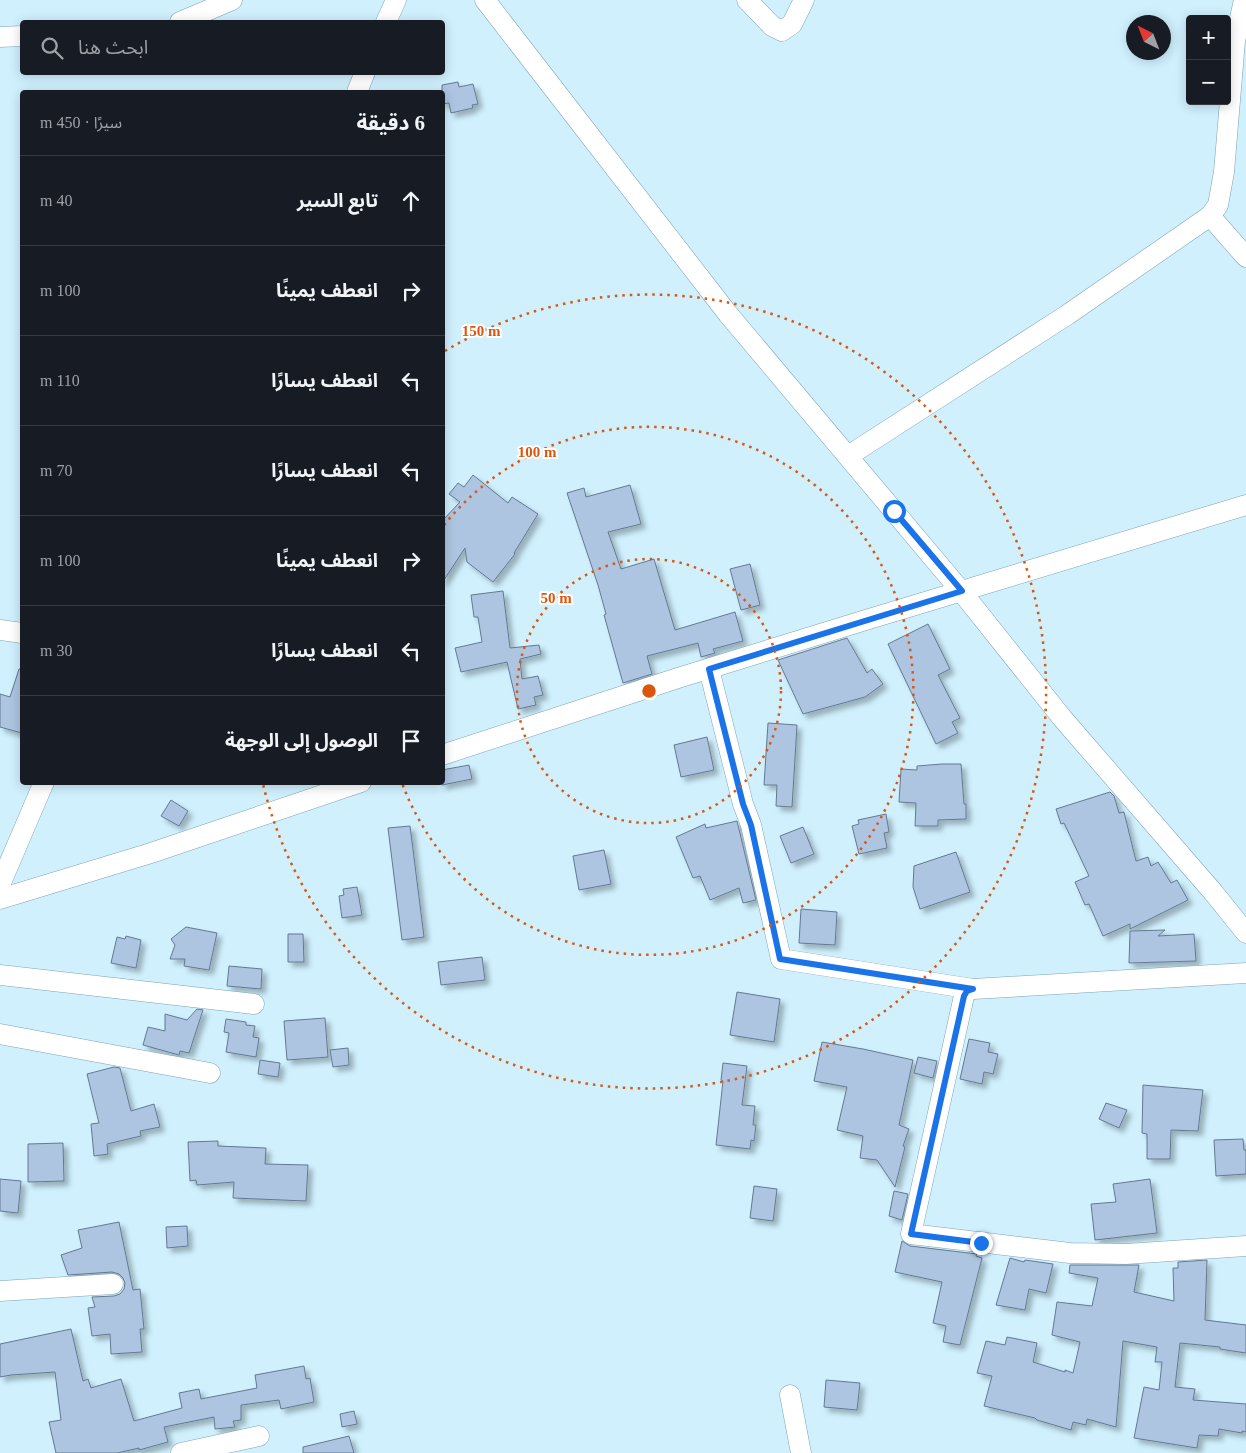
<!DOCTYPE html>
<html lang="ar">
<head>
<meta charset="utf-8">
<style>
  body { margin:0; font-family:"Times New Roman","Noto Sans Arabic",serif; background:#20242c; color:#f1f3f6; direction:rtl }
  .controls { position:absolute; right:15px; top:15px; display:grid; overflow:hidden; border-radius:5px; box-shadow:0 2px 12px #0003 }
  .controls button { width:45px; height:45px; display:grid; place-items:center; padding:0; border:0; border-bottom:1px solid #363941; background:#171b24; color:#f1f3f6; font:25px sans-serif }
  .compass { position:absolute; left:1126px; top:15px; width:45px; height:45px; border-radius:50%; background:#171b24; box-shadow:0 2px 12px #0003; rotate:318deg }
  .stop { position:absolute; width:15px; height:15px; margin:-11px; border:4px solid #1a73e8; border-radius:50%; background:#fff }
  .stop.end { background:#1a73e8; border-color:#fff; box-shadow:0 1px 5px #0008 }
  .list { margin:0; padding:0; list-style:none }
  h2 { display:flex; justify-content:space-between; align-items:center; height:65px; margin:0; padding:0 20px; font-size:21px }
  h2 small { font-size:16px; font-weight:400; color:#9ea1a6 }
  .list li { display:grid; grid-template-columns:32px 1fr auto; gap:15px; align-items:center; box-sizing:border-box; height:90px; padding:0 20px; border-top:1px solid #363941 }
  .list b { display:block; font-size:19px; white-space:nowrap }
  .list em { font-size:16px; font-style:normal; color:#9ea1a6 }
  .icon { flex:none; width:28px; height:28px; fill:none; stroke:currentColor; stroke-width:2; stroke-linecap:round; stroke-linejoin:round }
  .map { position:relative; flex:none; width:1246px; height:1453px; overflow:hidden; direction:ltr }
  .search { position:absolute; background:#171b24; box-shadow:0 2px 12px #0003; left:20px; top:20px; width:425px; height:55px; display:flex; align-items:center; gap:12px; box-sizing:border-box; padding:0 18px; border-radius:5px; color:#9ea1a6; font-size:19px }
  .panel { position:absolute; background:#171b24; box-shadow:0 2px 12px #0003; left:20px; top:90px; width:425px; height:695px; border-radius:5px; direction:rtl }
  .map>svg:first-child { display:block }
  .building { fill:#adc5e1; stroke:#637992; filter:url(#shadow) }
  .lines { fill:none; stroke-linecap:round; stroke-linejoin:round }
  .minor-casing { stroke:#7da3b3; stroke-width:21 }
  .minor { stroke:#fff; stroke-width:20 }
  .route { stroke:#1a73e8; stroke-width:6 }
  .ring { fill:none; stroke:#dd560d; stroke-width:2.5; stroke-dasharray:2.5 5 }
  .centre { fill:#dd560d; stroke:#fff; stroke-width:2.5 }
  .ring-label { font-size:15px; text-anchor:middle; font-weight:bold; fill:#dd560d; stroke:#fff; stroke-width:4; stroke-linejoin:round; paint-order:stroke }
</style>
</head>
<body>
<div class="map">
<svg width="1246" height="1453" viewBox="0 0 1246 1453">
  <defs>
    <filter id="shadow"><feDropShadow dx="4.5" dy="4.5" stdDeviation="2.5" flood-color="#0004"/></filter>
  </defs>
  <rect width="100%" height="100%" fill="#d0f0fe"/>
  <!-- building -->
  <g class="building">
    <polygon points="458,82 459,87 473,84 478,104 472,105 473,108 451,113 449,103 442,104 442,85"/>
    <polygon points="473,475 508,503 512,497 538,514 514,553 515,554 493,582 467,562 465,548 442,583 442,521 460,502 449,494 458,483 464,487"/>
    <polygon points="630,485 641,524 608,532 621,569 654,559 675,630 735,612 743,641 713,649 715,653 701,657 698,643 647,656 652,674 623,683 604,615 606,614 598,585 567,493 584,488 586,497"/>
    <polygon points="750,564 760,605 741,610 730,569"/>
    <polygon points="503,591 510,648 539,645 541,654 520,659 522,679 538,676 543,695 534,697 536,705 518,709 507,662 461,672 455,648 482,642 478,617 474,617 471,595"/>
    <polygon points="928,624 950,669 938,675 960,718 952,722 958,733 936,744 888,644"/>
    <polygon points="847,638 867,673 872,669 883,684 865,697 803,714 778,660"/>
    <polygon points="19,669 22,669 22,733 0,727 0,694 10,697"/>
    <polygon points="768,723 797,725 792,807 776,806 777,785 764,785"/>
    <polygon points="707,737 714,770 681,777 674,745"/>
    <polygon points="942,764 961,764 964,804 966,804 966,819 938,820 938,826 915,826 916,803 899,802 901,769 917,770 917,766"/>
    <polygon points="469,765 472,779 442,785 442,770"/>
    <polygon points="1110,792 1114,796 1119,813 1124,812 1136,861 1148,857 1151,866 1158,862 1171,883 1177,880 1188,900 1130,929 1130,924 1103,936 1089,904 1085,905 1075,882 1089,876 1064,823 1061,824 1056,809"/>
    <polygon points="171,800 188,811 179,826 161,816"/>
    <polygon points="886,814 889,832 884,833 887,848 859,854 852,826 859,824 858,820"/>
    <polygon points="737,821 756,900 743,903 739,888 710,900 700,876 693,878 676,837 705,824 706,828"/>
    <polygon points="410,826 424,937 402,940 388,828"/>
    <polygon points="803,827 814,854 791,863 780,836"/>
    <polygon points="604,850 611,884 579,890 573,856"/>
    <polygon points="956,852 970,892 920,909 913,887 914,866"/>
    <polygon points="357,887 362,915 342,918 339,896 344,895 343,889"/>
    <polygon points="801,909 837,912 835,945 799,943"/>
    <polygon points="186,927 217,933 209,970 184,966 185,959 170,959 175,945 171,939"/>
    <polygon points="1165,930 1158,936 1194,934 1196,961 1129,963 1130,931"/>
    <polygon points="288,934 303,934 304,962 288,962"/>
    <polygon points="126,936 141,940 136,968 111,963 117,937 125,939"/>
    <polygon points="482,957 485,980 441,985 438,962"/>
    <polygon points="229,966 262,969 261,989 227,986"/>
    <polygon points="737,992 780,999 774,1042 730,1035"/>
    <polygon points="197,1009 203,1010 189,1053 180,1051 179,1055 143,1045 148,1027 165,1031 165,1014 187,1020"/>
    <polygon points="325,1018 328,1057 287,1060 284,1021"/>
    <polygon points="226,1019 246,1022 246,1025 255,1026 253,1037 259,1038 256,1057 226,1052 229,1033 224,1032"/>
    <polygon points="969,1039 990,1043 988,1052 998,1054 993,1074 984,1072 982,1084 960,1079"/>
    <polygon points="822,1042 863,1049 913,1060 899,1125 909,1129 903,1146 905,1147 895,1187 877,1160 860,1158 863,1136 837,1130 847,1087 814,1081"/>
    <polygon points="348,1048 349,1065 333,1067 330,1050"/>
    <polygon points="918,1057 937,1061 933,1078 914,1073"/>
    <polygon points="260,1060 280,1063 278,1077 258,1074"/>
    <polygon points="723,1063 747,1066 742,1105 755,1106 753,1125 756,1125 754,1141 751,1140 750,1149 716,1145 723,1081 721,1080"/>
    <polygon points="114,1067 120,1068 131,1111 154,1104 160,1127 140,1131 141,1136 107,1144 108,1154 94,1156 91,1124 99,1123 87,1074"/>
    <polygon points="1143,1085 1203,1090 1198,1131 1171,1130 1170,1159 1147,1159 1147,1134 1142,1133"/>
    <polygon points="1106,1103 1127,1110 1119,1128 1099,1119"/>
    <polygon points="1243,1139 1244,1150 1246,1150 1246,1174 1216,1176 1214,1140"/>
    <polygon points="218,1141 218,1146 266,1148 265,1164 308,1165 306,1201 233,1198 234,1182 197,1185 196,1180 190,1181 188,1142"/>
    <polygon points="63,1143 64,1181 28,1182 28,1144"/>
    <polygon points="0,1179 21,1181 18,1213 0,1211"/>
    <polygon points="1150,1179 1157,1233 1095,1240 1091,1204 1116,1202 1113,1184"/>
    <polygon points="754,1186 777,1189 773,1221 750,1218"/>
    <polygon points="894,1191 908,1194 902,1220 889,1216"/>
    <polygon points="119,1222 133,1290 140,1289 144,1329 140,1329 142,1352 111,1354 110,1334 92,1336 88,1308 95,1307 92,1297 114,1296 120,1294 124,1289 125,1283 123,1278 119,1274 112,1272 68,1275 61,1255 82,1248 78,1230"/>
    <polygon points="187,1226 188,1246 167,1248 166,1227"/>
    <polygon points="902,1241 910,1246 977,1254 976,1256 982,1258 960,1345 943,1342 946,1326 933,1323 942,1282 895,1272"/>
    <polygon points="1010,1258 1024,1262 1025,1260 1053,1264 1046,1293 1029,1289 1025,1310 996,1305"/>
    <polygon points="1207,1260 1205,1320 1246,1325 1246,1353 1220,1349 1220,1347 1180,1343 1175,1387 1195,1389 1193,1400 1246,1404 1246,1432 1242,1431 1242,1433 1219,1429 1218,1436 1199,1435 1197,1448 1134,1438 1144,1387 1159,1390 1162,1362 1155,1362 1157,1347 1123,1341 1116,1427 1087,1419 1086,1425 1073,1422 1071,1430 1037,1420 1035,1418 984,1406 992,1376 977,1373 986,1341 1005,1345 1007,1337 1037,1343 1033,1362 1065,1372 1065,1370 1073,1373 1080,1342 1052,1335 1057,1302 1092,1306 1098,1278 1069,1273 1070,1265 1139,1265 1134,1292 1174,1301 1173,1268 1178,1268 1178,1262"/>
    <polygon points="71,1329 83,1381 88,1379 91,1388 121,1379 134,1421 182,1408 179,1393 199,1389 201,1399 257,1388 255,1375 304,1366 306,1379 310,1378 314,1402 281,1409 279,1400 241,1405 241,1420 233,1421 235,1427 215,1429 214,1417 164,1427 168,1442 139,1450 139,1448 117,1453 56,1453 49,1422 61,1420 55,1372 11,1375 0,1377 0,1344"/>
    <polygon points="826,1380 860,1383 857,1410 824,1407"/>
    <polygon points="354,1411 357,1424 342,1427 340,1414"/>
    <polygon points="349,1436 354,1453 303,1453 303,1447"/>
  </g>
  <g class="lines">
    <!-- minor casing -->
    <g class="minor-casing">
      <g id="minor">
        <polyline points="485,0 728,314 961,591 1063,719 1213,892 1246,933"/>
        <polyline points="747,0 772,26 782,31 792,24 804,0"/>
        <polyline points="180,22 232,0"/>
        <polyline points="386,22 396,0"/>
        <polyline points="0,37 22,36"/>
        <polyline points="357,92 365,72"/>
        <polyline points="1210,216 1246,257"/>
        <polyline points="848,456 1067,315 1210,216 1218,205 1224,172 1235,41 1244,0"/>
        <polyline points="0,630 22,633"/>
        <polyline points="709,669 743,804 751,825 781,959 973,989"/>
        <polyline points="442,755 678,678 869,619 1246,505"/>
        <polyline points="0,885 44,782"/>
        <polyline points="0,899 151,853 361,782"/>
        <polyline points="1246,973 973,989 967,991 964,996 911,1234 1070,1253 1126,1254 1246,1246"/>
        <polyline points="0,975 254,1004"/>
        <polyline points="0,1034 210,1073"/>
        <polyline points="0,1291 113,1284"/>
        <polyline points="790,1395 801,1453"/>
        <polyline points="181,1453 259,1436"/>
      </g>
    </g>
    <!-- minor -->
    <use href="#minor" class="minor"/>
  </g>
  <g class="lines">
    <!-- route -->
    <polyline class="route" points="894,511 962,591 709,669 743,804 751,825 780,959 973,989 967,991 964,996 911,1234 981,1243"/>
  </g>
  <!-- distance rings -->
  <g class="ring">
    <circle cx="649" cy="691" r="132"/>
    <path d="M444 525A264 264 0 1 1 402 783"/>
    <path d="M445 351A397 397 0 1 1 263 784"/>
  </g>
  <circle cx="649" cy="691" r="8" class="centre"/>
  <g class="ring-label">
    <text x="481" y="336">150 m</text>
    <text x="537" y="457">100 m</text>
    <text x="556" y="603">50 m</text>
  </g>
</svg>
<div class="controls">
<button>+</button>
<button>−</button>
</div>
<svg class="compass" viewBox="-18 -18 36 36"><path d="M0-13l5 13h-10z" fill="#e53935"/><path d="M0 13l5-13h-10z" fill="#9ea1a6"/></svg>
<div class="stop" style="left:894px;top:511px"></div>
<div class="stop end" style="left:981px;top:1243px"></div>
<div class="search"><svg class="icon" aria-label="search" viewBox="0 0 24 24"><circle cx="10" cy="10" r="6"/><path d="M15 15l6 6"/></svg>ابحث هنا</div>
<section class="panel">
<h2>6 دقيقة<small>سيرًا · 450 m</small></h2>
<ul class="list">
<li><svg class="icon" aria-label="ahead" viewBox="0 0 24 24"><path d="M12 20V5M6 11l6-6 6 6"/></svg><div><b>تابع السير</b></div><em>40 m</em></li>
<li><svg class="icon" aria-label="right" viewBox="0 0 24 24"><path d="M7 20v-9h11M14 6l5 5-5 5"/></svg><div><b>انعطف يمينًا</b></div><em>100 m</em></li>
<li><svg class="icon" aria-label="left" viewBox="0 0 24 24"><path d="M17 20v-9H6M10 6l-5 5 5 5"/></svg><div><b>انعطف يسارًا</b></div><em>110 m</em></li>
<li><svg class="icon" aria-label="left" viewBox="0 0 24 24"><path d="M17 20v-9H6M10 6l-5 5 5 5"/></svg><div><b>انعطف يسارًا</b></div><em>70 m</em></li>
<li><svg class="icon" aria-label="right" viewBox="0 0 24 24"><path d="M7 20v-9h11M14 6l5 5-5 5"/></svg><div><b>انعطف يمينًا</b></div><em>100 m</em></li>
<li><svg class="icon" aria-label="left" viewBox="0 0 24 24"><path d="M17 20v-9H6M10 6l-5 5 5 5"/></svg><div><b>انعطف يسارًا</b></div><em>30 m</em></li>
<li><svg class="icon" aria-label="arrive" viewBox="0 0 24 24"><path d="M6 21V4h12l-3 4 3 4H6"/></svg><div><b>الوصول إلى الوجهة</b></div></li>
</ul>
</section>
</div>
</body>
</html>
